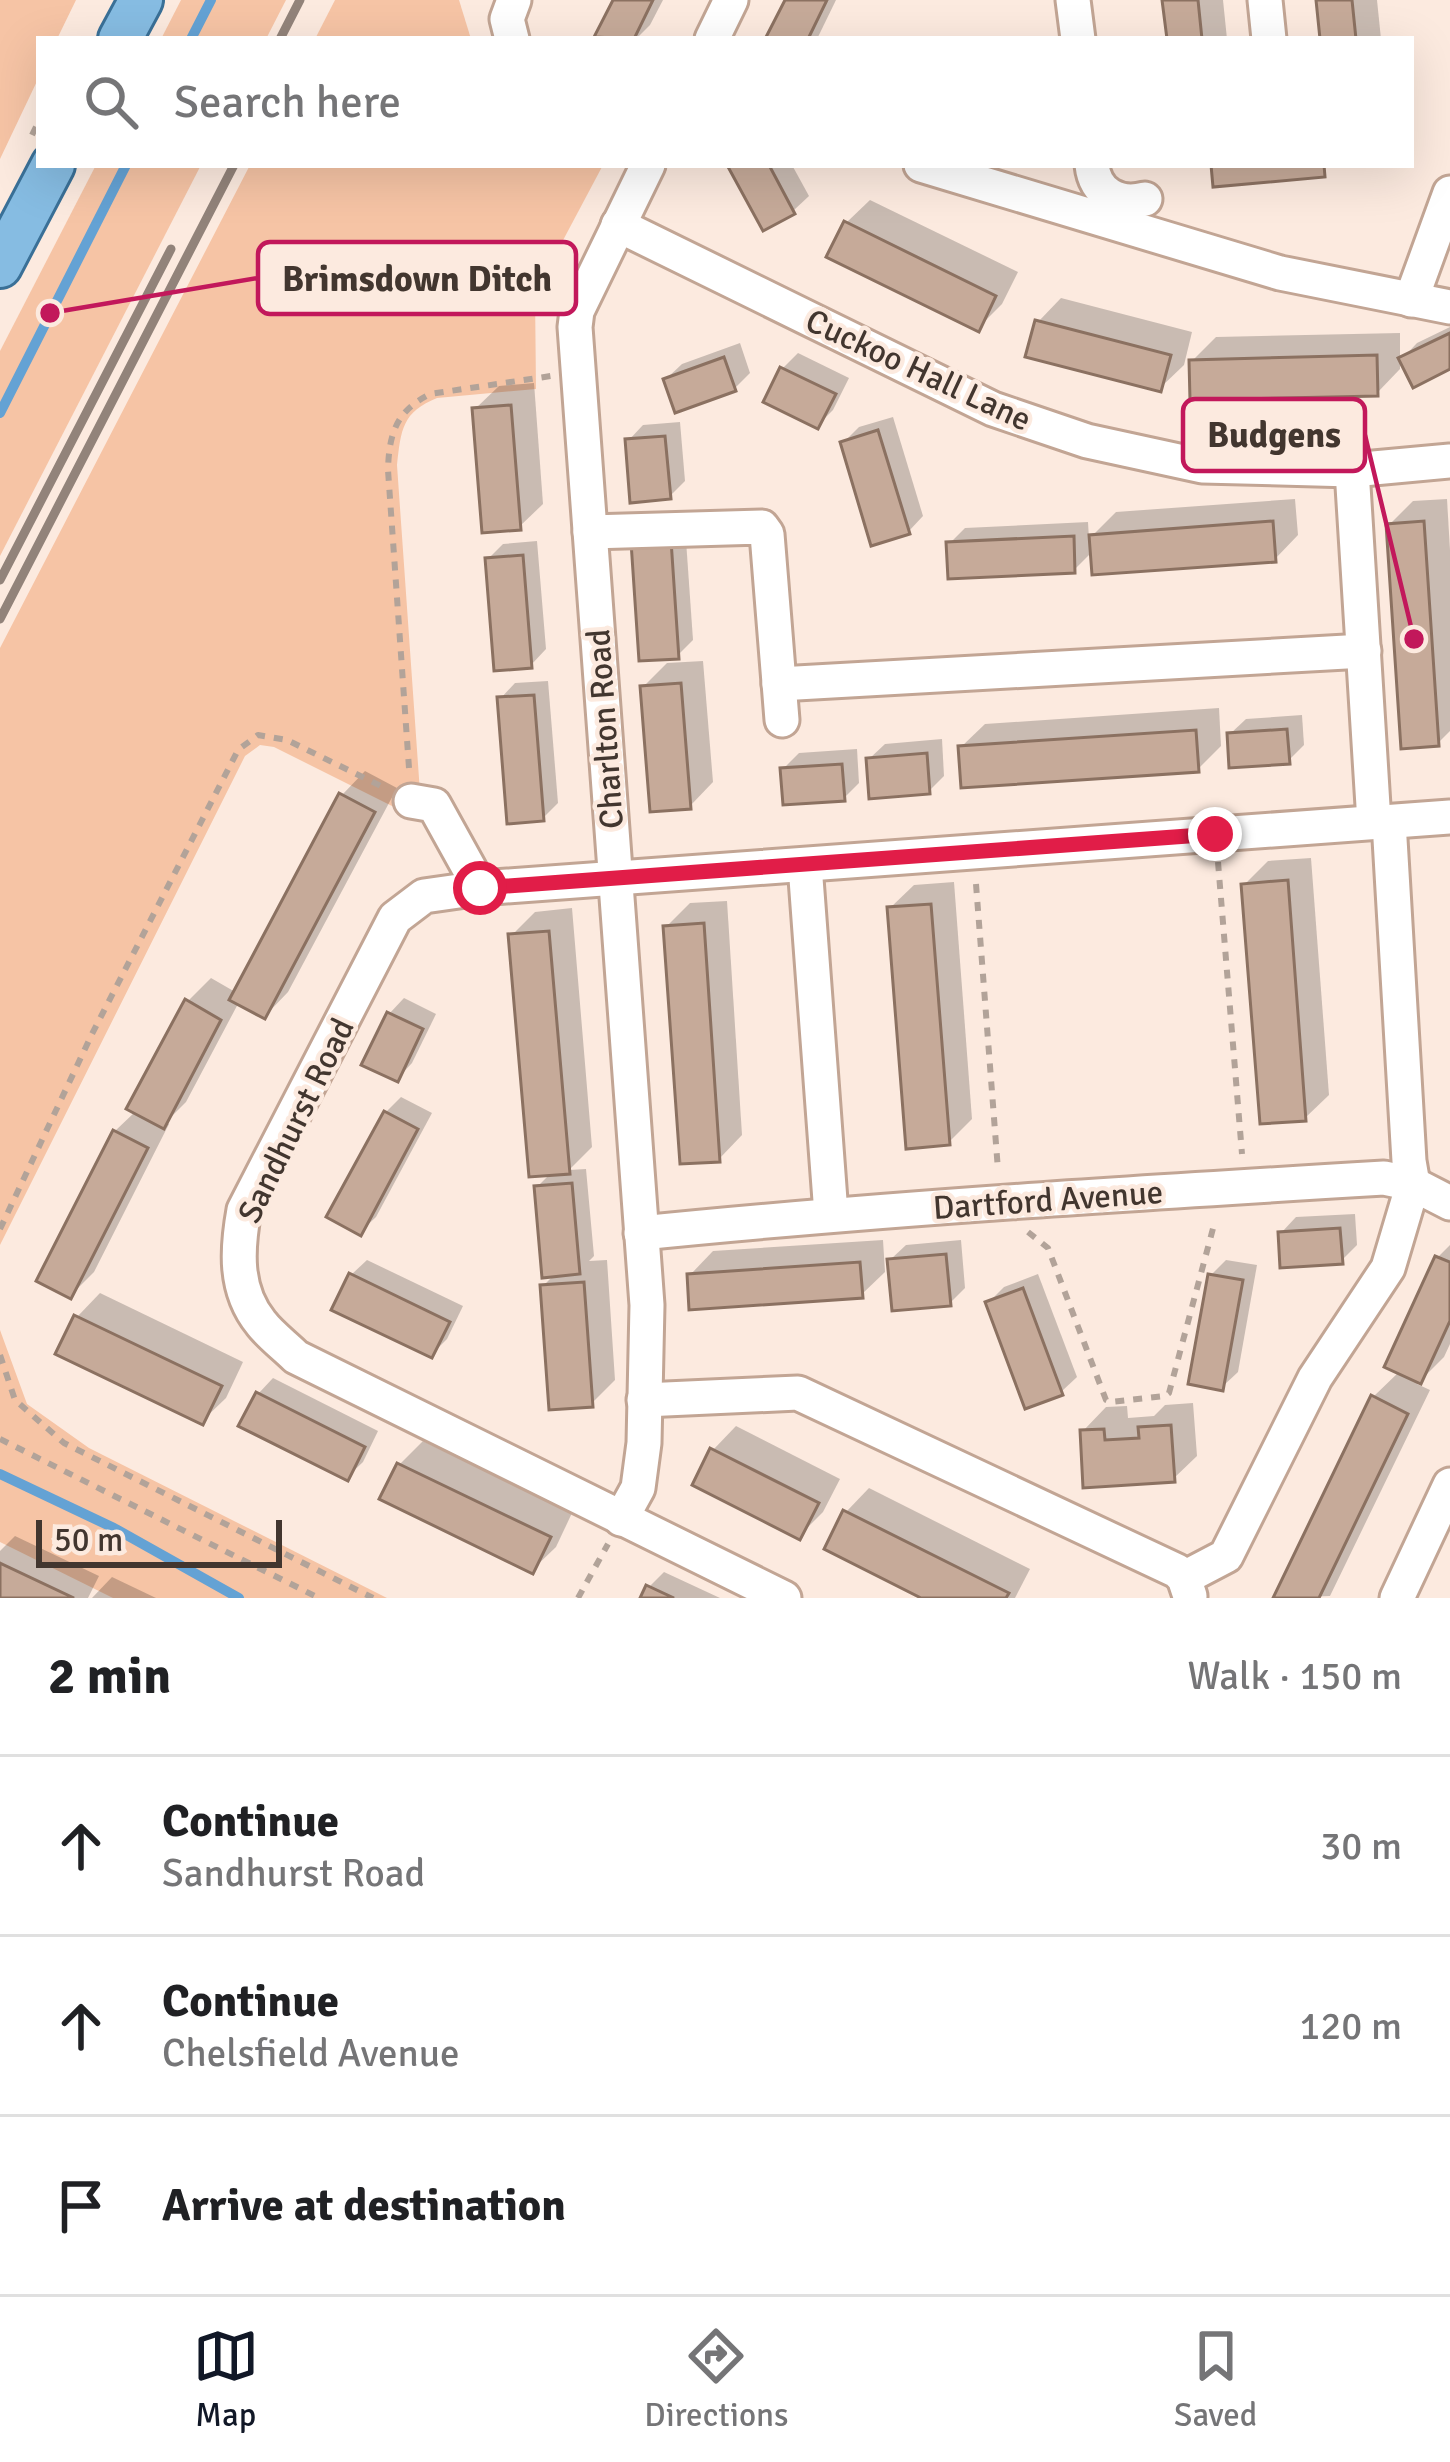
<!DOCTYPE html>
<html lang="en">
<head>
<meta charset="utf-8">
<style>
  body { margin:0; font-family:Signika,sans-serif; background:#f6f6f6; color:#202124 }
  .scale { position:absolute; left:36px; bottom:30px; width:246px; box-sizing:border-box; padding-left:12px; border:6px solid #42362f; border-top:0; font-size:33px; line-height:42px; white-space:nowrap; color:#42362f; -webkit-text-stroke:9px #fceadf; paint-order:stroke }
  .stop { position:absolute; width:36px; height:36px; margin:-27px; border:9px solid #e11d48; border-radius:50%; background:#fff }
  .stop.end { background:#e11d48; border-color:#fff; box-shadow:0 3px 12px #0008 }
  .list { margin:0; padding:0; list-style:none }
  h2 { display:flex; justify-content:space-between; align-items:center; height:156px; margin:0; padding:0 48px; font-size:51px }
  h2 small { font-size:39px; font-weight:400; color:#757577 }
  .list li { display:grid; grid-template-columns:78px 1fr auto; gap:36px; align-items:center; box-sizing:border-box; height:180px; padding:0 48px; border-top:3px solid #e0e0e0 }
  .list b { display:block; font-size:45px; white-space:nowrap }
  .list p { margin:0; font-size:39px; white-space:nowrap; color:#757577 }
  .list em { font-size:39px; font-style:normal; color:#757577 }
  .icon { flex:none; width:66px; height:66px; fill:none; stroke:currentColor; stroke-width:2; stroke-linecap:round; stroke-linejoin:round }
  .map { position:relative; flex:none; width:1450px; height:1598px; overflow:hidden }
  .search { position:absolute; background:#fff; box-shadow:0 12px 48px #0002; left:36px; right:36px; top:36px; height:132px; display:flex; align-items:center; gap:30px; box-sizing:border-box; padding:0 42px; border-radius:0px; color:#757577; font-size:45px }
  .sheet { height:696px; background:#fff }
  nav { display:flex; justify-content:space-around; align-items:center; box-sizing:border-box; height:168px; border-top:3px solid #e0e0e0; background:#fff; font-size:33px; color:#757577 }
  nav a { display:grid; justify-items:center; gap:6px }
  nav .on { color:#111827 }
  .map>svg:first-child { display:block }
  .green { fill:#f6c4a5 }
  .shadow { fill:#0003 }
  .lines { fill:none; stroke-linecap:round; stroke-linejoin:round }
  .stream { stroke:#64a2d4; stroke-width:10 }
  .building { fill:#c6aa99; stroke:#8b7161; stroke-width:3 }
  .minor-casing { stroke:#c2a594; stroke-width:39 }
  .major-casing { stroke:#3a7097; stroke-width:48 }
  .path { stroke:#b2a399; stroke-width:6; stroke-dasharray:9 9; stroke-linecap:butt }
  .minor { stroke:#fff; stroke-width:33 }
  .major { stroke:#86bce2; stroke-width:42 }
  .rail { stroke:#92837a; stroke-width:9 }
  .route { stroke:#e11d48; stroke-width:15 }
  .labels { text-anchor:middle; stroke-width:9; stroke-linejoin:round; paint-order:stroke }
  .street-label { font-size:33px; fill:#42362f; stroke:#fceadf }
  .leader { fill:none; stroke:#c2185b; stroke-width:4.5 }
  .callout-dot { fill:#c2185b; stroke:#fceadf; stroke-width:4.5 }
  .callout { fill:#fceadf; stroke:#c2185b; stroke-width:4.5 }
  .callout-label { font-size:36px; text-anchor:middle; font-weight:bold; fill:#42362f }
</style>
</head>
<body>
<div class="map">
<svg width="1450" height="1598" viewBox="0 0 1450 1598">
  <rect width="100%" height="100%" fill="#fceadf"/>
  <!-- green -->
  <g class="green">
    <polygon points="0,0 76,0 57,39 39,39 39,77 0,159"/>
    <polygon points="181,0 286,0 266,39 161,39"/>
    <polygon points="335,0 459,0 471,39 315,39"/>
    <polygon points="96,165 201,165 0,556 0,351"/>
    <path d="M 250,165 L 603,165 L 535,293 L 536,389 L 437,398 C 402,412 401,430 397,465 L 422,821 L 274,747 L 260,745 L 245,756 L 0,1245 L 0,648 Z"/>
    <polygon points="0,1330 27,1404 89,1448 387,1598 113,1598 0,1542"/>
  </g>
  <!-- shadow -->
  <g class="shadow">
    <polygon points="616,0 663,0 650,25 636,39 606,39 598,35"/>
    <polygon points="788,0 836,0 817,39 768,39"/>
    <polygon points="1165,0 1223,0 1227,39 1170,39"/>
    <polygon points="1319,0 1377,0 1381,39 1323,39"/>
    <polygon points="731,165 792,165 809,196 793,211"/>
    <polygon points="870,200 1018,272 1002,304 978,328 846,223"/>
    <polygon points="1061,298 1192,332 1184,365 1160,388 1038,322"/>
    <polygon points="1450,327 1450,365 1402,359 1417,343"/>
    <polygon points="1400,333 1400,369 1377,393 1192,361 1216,337"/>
    <polygon points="740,343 750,373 735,388 666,379 682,364"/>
    <polygon points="798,353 849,378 833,410 818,425 782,369"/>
    <polygon points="534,383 543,504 519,527 475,409 499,386"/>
    <polygon points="893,417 923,516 908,532 843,443 859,427"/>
    <polygon points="680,422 685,481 670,496 628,441 643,425"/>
    <polygon points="1295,499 1298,535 1275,559 1093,551 1074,570 950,543 965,528 1088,522 1089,539 1116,512"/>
    <polygon points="1447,499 1450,550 1450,731 1438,743 1389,525 1413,501"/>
    <polygon points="685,526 693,640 677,656 634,544"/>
    <polygon points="537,541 546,649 531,665 488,559 503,544"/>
    <polygon points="703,661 713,782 690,806 643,687 667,663"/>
    <polygon points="548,681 558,803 543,818 500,699 515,683"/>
    <polygon points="1219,708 1221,746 1198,769 961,747 985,724"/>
    <polygon points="1302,715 1304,745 1288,761 1230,734 1246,719"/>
    <polygon points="942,739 944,776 929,791 869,759 885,744"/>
    <polygon points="857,749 859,783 844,798 783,769 799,753"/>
    <polygon points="365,771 397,788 288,992 265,1016 239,1002 186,1102 166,1122 169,1124 94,1272 70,1296 115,1131 136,1111 188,1001 211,978 237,993 342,795"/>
    <polygon points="1311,858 1329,1095 1305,1118 1244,885 1268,861"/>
    <polygon points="954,882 972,1119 949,1142 890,908 914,885"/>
    <polygon points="727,901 742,1135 719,1159 666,927 690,903"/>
    <polygon points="572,908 592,1147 569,1170 586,1169 594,1256 589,1261 607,1260 615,1380 591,1404 543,1286 556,1273 537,1187 552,1172 512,935 535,912"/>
    <polygon points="404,998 436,1014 412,1063 397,1079 389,1014"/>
    <polygon points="401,1097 432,1113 376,1217 360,1232 386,1112"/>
    <polygon points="1355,1214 1357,1245 1341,1261 1281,1233 1296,1217"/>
    <polygon points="883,1240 885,1272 861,1295 690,1275 713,1251"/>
    <polygon points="961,1240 965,1288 950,1303 890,1260 906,1245"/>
    <polygon points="1450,1245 1450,1344 1444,1357 1417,1384 1430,1390 1330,1596 1276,1598 1373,1397 1400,1371 1438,1257"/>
    <polygon points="367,1260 463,1306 447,1339 432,1354 351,1275"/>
    <polygon points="1226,1260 1257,1265 1238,1372 1222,1387 1211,1275"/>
    <polygon points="1038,1274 1077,1377 1061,1392 989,1302 1004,1287"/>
    <polygon points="100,1293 243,1362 226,1398 202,1421 77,1317"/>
    <polygon points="273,1378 378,1431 363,1462 347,1477 258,1394"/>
    <polygon points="1193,1403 1197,1456 1173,1479 1083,1431 1106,1407 1127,1406 1128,1418 1154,1416 1165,1405"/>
    <polygon points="736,1426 840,1479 823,1512 799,1536 713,1450"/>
    <polygon points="423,1441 572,1513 556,1547 532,1570 399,1465"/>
    <polygon points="869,1488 1030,1569 1015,1598 928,1598 846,1512"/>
    <polygon points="15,1536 99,1576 88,1598 0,1598 0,1551"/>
    <polygon points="664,1572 720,1598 644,1598 649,1587"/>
    <polygon points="112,1577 156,1598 92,1598"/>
  </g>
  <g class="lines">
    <!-- stream -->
    <g class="stream">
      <polyline points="191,39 211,0"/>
      <polyline points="0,413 126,165"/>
      <polyline points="0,1474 114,1528 239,1598"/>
    </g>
  </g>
  <!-- building -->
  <g class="building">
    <polygon points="613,0 653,0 634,39 594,37"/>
    <polygon points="785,0 827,0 808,39 765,39"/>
    <polygon points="1162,0 1198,0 1202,39 1167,39"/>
    <polygon points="1316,0 1352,0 1356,39 1320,39"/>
    <polygon points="727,165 769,165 795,214 763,231"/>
    <polygon points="1211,165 1324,165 1325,177 1213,187"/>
    <polygon points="844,221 996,296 979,332 826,257"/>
    <polygon points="1035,320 1171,355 1161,392 1025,357"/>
    <polygon points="1450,333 1450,369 1413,388 1398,358"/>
    <polygon points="1377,355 1378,396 1190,400 1189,360"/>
    <polygon points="724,357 736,391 675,413 663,379"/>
    <polygon points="780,367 836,394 818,429 763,402"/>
    <polygon points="511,405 521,530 482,533 472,408"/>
    <polygon points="878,430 910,534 871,546 840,442"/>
    <polygon points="665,436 671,499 630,503 625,439"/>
    <polygon points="1273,521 1276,562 1092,575 1089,535"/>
    <polygon points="1424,521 1439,746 1401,749 1386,524"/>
    <polygon points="1074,536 1075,573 948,579 946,542"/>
    <polygon points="671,540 679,659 639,661 631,542"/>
    <polygon points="523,555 532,668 494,671 485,558"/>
    <polygon points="681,683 691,809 650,812 640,686"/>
    <polygon points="534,695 544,821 507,824 497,697"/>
    <polygon points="1287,729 1290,764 1229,768 1227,733"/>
    <polygon points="1196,730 1199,772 961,788 958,746"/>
    <polygon points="927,753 930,794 869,799 866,758"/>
    <polygon points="842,764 845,801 783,805 780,768"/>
    <polygon points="339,793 375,812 265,1019 229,1000"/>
    <polygon points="1288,880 1306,1121 1260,1124 1241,884"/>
    <polygon points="931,904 950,1145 906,1149 887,907"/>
    <polygon points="704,923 720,1162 680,1164 663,926"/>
    <polygon points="549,931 570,1174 529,1177 508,934"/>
    <polygon points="185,999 221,1020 164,1129 126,1109"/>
    <polygon points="387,1012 423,1029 398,1082 361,1065"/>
    <polygon points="384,1111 418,1129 361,1236 326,1217"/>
    <polygon points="113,1130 148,1148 71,1299 36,1281"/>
    <polygon points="572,1183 580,1274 542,1278 534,1186"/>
    <polygon points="1340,1228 1343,1264 1280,1268 1278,1232"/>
    <polygon points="946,1254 951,1306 892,1311 887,1259"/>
    <polygon points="1435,1256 1450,1262 1450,1321 1421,1384 1384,1367"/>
    <polygon points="860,1262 863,1298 689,1310 687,1274"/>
    <polygon points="349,1273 450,1322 432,1358 331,1310"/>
    <polygon points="1208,1274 1243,1280 1223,1391 1188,1384"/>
    <polygon points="584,1282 593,1407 549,1410 540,1285"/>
    <polygon points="1023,1288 1063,1395 1025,1409 985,1302"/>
    <polygon points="74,1315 222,1386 203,1425 55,1354"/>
    <polygon points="256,1392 365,1447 348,1481 238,1426"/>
    <polygon points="1371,1395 1408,1414 1319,1598 1273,1598"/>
    <polygon points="1171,1425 1175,1482 1083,1488 1080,1430 1104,1429 1105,1440 1139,1438 1138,1427"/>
    <polygon points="710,1448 819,1503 800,1540 692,1485"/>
    <polygon points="397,1463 551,1537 533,1574 379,1499"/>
    <polygon points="843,1510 1009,1593 1006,1598 921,1598 824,1549"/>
    <polygon points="0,1563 74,1598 0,1598"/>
    <polygon points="646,1585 674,1598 640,1598"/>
  </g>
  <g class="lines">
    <!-- minor casing -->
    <g class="minor-casing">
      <g id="minor">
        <polyline points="1073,0 1078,39"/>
        <polyline points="1265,0 1269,39"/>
        <polyline points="512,39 507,19 514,0"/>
        <polyline points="712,39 731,0"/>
        <polyline points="921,165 1280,273 1450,307"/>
        <path d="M 1092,165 C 1095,193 1118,206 1145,199"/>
        <polyline points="618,225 993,409 1087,441 1202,466 1352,470 1450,461"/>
        <polyline points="1411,300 1450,193"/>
        <polyline points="1352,470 1374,822"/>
        <polyline points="590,532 762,527 767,534 782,720"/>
        <polyline points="779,684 1364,651"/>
        <polyline points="411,801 434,805 480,888"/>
        <polyline points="805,865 831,1214"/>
        <path d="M 641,1233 C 888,1208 1136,1193 1384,1178 L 1413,1184 L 1450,1203"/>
        <polyline points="644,1400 798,1393 1177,1571 1184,1578 1190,1596"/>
        <polyline points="621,1519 638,1488 644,1443 647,1305 575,327 577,311 648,165"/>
        <polyline points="1184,1578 1226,1556 1315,1378 1388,1268 1413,1184 1409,1161 1389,822"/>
        <path d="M 784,1598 L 296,1357 C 285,1346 270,1335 261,1323 C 234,1290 237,1249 244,1210 L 395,918 L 424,896 L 480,888 L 1450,817"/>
        <polyline points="1397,1598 1450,1485"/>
      </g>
    </g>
    <!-- major casing -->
    <g class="major-casing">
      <g id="major">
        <polyline points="120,39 141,0"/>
        <polyline points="0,266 53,165"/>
      </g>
    </g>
    <!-- path -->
    <g class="path">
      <polyline points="32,135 39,121"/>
      <path d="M 409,768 L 388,470 C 389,434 396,411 430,394 L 551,376"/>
      <polyline points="1218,862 1242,1154"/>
      <polyline points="976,884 998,1170"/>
      <polyline points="0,1229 92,1034 238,750 258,735 287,740 385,788"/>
      <polyline points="1028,1232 1048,1248 1106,1400 1111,1402 1165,1396 1169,1393 1215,1221"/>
      <polyline points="0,1355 15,1400 64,1443 373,1598"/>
      <polyline points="0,1439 319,1598"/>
      <polyline points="578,1598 608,1544"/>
    </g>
    <!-- minor -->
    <use href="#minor" class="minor"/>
    <!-- major -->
    <use href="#major" class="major"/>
    <!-- rail -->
    <g class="rail">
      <polyline points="280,39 300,0"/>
      <polyline points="0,580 171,249"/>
      <polyline points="0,619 234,165"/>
    </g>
  </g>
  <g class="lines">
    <!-- route -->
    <polyline class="route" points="480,888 1215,834"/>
  </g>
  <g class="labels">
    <!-- street labels -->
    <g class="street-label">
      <text transform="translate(919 369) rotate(25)" y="12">Cuckoo Hall Lane</text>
      <text transform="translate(604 729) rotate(-94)" y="12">Charlton Road</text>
      <text transform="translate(295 1120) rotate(-64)" y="12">Sandhurst Road</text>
      <text transform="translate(1048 1199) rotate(-4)" y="12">Dartford Avenue</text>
    </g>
  </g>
  <!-- callouts -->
  <path class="leader" d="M50 313L258 278M1414 639L1365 435"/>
  <g class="callout-dot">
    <circle cx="50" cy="313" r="12"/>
    <circle cx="1414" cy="639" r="12"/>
  </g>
  <g class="callout">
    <rect x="258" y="242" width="318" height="72" rx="12"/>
    <rect x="1183" y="399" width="182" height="72" rx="12"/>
  </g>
  <g class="callout-label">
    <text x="417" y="291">Brimsdown Ditch</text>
    <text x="1274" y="447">Budgens</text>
  </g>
</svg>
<div class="scale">50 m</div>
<div class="stop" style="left:480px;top:888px"></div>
<div class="stop end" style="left:1215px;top:834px"></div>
<div class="search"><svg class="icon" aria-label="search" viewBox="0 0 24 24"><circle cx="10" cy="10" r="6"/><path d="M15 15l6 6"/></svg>Search here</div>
</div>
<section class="sheet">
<h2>2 min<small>Walk · 150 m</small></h2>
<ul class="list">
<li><svg class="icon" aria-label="ahead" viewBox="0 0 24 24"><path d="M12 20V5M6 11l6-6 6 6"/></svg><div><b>Continue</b><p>Sandhurst Road</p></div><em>30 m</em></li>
<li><svg class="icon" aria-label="ahead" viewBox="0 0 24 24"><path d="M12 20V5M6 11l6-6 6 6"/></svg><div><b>Continue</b><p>Chelsfield Avenue</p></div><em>120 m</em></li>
<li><svg class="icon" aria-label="arrive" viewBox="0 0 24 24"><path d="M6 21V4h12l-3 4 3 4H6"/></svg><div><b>Arrive at destination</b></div></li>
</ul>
</section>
<nav>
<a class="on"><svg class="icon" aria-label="map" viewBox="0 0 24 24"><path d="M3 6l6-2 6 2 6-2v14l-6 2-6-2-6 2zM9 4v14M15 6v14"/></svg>Map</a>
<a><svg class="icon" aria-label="directions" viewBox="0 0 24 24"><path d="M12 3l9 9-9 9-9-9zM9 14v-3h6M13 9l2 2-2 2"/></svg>Directions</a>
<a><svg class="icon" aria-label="saved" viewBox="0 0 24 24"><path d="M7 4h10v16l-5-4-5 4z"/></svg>Saved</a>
</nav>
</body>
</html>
